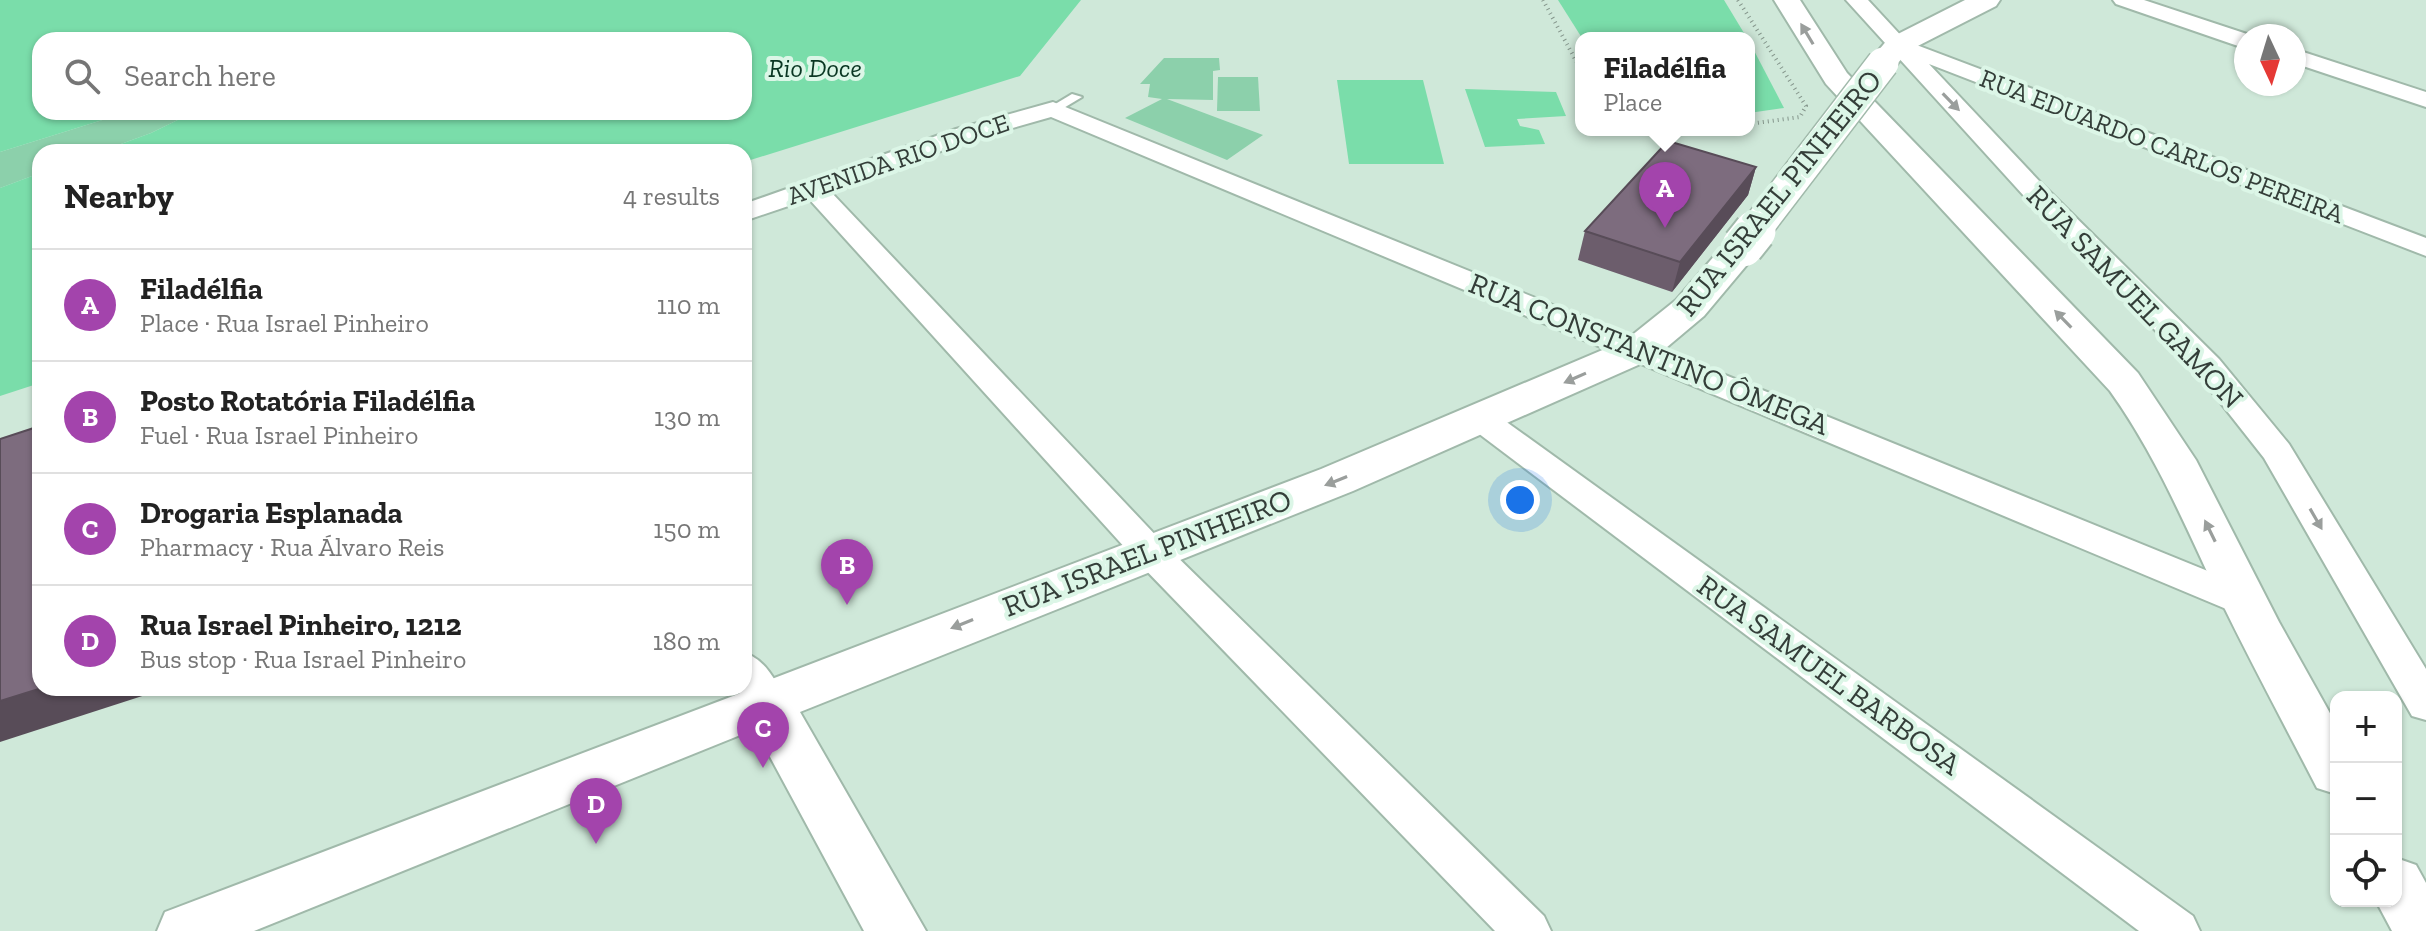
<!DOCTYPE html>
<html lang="en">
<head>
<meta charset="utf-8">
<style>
  body { margin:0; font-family:"Zilla Slab",serif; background:#f2f2f2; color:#222 }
  .controls { position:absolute; right:24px; bottom:24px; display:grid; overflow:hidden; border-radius:16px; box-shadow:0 2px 6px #0004 }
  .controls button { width:72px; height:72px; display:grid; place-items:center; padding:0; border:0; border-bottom:2px solid #e0e0e0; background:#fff; color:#222; font:40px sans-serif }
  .compass { position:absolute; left:2234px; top:24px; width:72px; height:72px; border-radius:50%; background:#fff; box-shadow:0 2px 6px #0004; rotate:176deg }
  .you { position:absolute; left:1520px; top:500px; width:28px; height:28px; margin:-20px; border:6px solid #fff; border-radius:50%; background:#1a73e8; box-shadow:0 0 0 12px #1a73e833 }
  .badge { display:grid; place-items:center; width:52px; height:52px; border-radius:50%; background:#a344ac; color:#fff; font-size:26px; font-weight:700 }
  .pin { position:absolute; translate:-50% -66px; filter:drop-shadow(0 2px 4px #0008) }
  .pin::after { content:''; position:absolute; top:42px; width:28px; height:24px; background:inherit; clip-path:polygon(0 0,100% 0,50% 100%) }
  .popup { position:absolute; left:1575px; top:32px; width:180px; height:104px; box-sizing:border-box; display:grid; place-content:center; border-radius:16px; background:#fff; filter:drop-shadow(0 2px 6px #0005); font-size:26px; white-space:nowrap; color:#767676 }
  .popup b { font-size:30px; color:#222 }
  .popup::after { content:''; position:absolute; left:50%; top:100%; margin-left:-16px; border:16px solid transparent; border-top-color:#fff }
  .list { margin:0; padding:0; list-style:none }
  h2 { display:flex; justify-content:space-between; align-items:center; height:104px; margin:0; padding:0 32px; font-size:34px }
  h2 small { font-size:26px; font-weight:400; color:#767676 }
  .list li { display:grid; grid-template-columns:52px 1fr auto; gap:24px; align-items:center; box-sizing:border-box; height:112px; padding:0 32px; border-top:2px solid #e0e0e0 }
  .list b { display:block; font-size:30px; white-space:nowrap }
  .list p { margin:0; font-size:26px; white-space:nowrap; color:#767676 }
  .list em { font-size:26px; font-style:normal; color:#767676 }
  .icon { flex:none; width:44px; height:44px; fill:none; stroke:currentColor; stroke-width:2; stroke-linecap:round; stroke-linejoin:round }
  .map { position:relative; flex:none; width:2426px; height:931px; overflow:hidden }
  .search { position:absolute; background:#fff; box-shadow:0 2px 6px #0004; left:32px; top:32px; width:720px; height:88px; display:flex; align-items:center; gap:20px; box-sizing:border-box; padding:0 28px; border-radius:24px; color:#767676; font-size:30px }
  .panel { position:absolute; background:#fff; box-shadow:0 2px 6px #0004; left:32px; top:144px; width:720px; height:552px; border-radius:24px }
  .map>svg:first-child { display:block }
  .green { fill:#8cd0ab }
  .water { fill:#7addaa }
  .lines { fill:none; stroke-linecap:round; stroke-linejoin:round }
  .service-casing { stroke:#a0b9aa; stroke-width:4 }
  .minor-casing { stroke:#a0b9aa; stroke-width:4 }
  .tertiary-casing { stroke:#a0b9aa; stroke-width:4 }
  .secondary-casing { stroke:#a0b9aa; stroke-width:4 }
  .path { stroke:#85968c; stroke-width:4; stroke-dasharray:1 4; stroke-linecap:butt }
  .service { fill:#fff; fill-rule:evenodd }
  .minor { fill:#fff; fill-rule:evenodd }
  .tertiary { fill:#fff; fill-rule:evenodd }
  .secondary { fill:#fff; fill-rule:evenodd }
  .secondary-bridge-far1-casing { stroke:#a0b9aa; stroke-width:34; stroke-linecap:butt }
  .secondary-bridge-casing { stroke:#a0b9aa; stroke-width:45; stroke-linecap:butt }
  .secondary-bridge-far1 { stroke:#fff; stroke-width:31 }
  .secondary-bridge { stroke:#fff; stroke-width:41 }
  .wall { fill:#6c5d6c }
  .shaded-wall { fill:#584c58 }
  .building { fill:#7d6c7e; stroke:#584c58; stroke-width:2 }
  .oneway { fill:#9a9e9c }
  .labels { text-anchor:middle; stroke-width:8; stroke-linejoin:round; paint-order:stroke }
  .far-water-label { font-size:26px; font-style:italic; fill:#093622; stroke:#dcf6e7 }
  .far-street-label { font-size:26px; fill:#343e39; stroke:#dcf6e7 }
  .street-label { font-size:30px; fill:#343e39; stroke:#dcf6e7 }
</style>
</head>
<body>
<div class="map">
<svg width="2426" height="931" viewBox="0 0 2426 931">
  <rect width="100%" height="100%" fill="#cfe8d9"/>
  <!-- green -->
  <g class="green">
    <polygon points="1164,58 1219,58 1220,70 1213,71 1213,100 1167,99 1263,135 1227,160 1125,118 1162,99 1148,97 1150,84 1140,84"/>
    <polygon points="1218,77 1258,77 1260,111 1217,111"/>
    <polygon points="128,112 194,112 151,133 99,152 40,152 40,173 0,188 0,152"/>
  </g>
  <!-- water -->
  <g class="water">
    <polygon points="0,0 1081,0 1020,76 744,162 744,152 99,152 151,133 194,112 744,112 744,40 40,40 40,112 128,112 0,152"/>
    <polygon points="1558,0 1724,0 1747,38 1582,38"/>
    <polygon points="1749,41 1784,108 1749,113"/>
    <polygon points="1337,80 1423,80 1444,164 1349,164"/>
    <polygon points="1465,89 1556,92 1566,116 1517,119 1520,126 1539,130 1545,144 1485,147"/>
    <polygon points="40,173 40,383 0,396 0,188"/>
  </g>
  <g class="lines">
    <!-- service casing -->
    <g class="service-casing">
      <polygon id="service" points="1072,94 1082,97 1057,112 1047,109"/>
    </g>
    <!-- minor casing -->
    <g class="minor-casing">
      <g id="minor">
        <polygon points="1846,0 1868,0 1906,41 2426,238 2426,256 1929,64 2042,184 2219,359 2289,444 2426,669 2426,720 2412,716 2264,458 2197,373 2024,196"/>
        <polygon points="2113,0 2144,0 2253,36 2246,36 2246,48 2238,46 2116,4"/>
        <polygon points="2294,49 2426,92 2426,107 2294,63"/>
        <polygon points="1053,102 2257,591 2263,601 2257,611 2244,615 2231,611 1051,117 974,139 830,191 1163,543 1544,916 1551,931 1495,931 1137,561 809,199 744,221 744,204 956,129"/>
        <polygon points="1482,409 1494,413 2193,916 2200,931 2139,931 1470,427 1466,420 1470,413"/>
        <path d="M 744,653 C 766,659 777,683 787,703 L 781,714 C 753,724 750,710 736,688 L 744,688 Z"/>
      </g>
    </g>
    <!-- tertiary casing -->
    <g class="tertiary-casing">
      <g id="tertiary">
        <path d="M 1774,0 L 1800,0 L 1847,73 L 2138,373 L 2196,460 L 2279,622 L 2336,724 L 2336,794 L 2317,788 C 2284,724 2250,661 2219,597 C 2185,526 2156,455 2110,391 L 1826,84 Z"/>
        <polygon points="767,683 785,689 792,703 785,717 254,931 157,931 165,912"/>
        <polygon points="2396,858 2416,865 2426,883 2426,931 2392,931 2376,901 2396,901"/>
      </g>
    </g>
    <!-- secondary casing -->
    <g class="secondary-casing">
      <g id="secondary">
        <polygon points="1965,0 2000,0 1996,6 1908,51 1893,69 1883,72 1873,69 1868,63 1888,39"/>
        <polygon points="1743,235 1756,238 1761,246 1756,254 1704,316 1654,358 1353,491 800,712 926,931 864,931 741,703 748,688 1321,469 1626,340 1676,300 1730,238"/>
      </g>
    </g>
    <!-- path -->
    <g class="path">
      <polyline points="1543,0 1581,70"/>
      <polyline points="1738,0 1806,106 1800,117 1749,124"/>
    </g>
    <!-- service -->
    <use href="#service" class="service"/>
    <!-- minor -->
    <use href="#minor" class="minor"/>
    <!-- tertiary -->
    <use href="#tertiary" class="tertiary"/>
    <!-- secondary -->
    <use href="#secondary" class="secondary"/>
    <!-- secondary-bridge-far1 casing -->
    <g class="secondary-bridge-far1-casing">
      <polyline id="secondary-bridge-far1" points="1753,233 1883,63"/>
    </g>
    <!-- secondary-bridge casing -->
    <g class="secondary-bridge-casing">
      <polyline id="secondary-bridge" points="1743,246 1755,231"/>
    </g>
    <!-- secondary-bridge-far1 -->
    <use href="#secondary-bridge-far1" class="secondary-bridge-far1"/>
    <!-- secondary-bridge -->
    <use href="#secondary-bridge" class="secondary-bridge"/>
  </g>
  <!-- wall -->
  <polygon class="wall" points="1756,167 1748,195 1672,292 1578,260 1585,231"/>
  <!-- shaded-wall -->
  <g class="shaded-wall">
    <polygon points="1756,167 1748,195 1672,292 1680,262"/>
    <polygon points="42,688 167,688 0,742 0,701"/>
  </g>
  <!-- building -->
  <g class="building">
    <polygon points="1668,141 1756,167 1680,262 1585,231"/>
    <polygon points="40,426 40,688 42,688 0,701 0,439"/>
  </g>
  <!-- one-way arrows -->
  <defs><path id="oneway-solid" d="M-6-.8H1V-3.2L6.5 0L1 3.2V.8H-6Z" transform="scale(2)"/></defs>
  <g class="oneway">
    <use href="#oneway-solid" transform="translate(1807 34) rotate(-121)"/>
    <use href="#oneway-solid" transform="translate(1951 102) rotate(46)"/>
    <use href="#oneway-solid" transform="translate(2063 319) rotate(-134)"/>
    <use href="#oneway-solid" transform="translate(1575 378) rotate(156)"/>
    <use href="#oneway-solid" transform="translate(1336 481) rotate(158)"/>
    <use href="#oneway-solid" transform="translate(2316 519) rotate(60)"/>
    <use href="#oneway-solid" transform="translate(2210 531) rotate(-116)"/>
    <use href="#oneway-solid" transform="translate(962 624) rotate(158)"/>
  </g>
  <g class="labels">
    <!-- far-water labels -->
    <g class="far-water-label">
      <text x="815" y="77">Rio Doce</text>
    </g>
    <!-- far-street labels -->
    <g class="far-street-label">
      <text transform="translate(2162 146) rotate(21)" y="9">RUA EDUARDO CARLOS PEREIRA</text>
      <text transform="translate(898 159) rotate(-19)" y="9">AVENIDA RIO DOCE</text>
    </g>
    <!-- street labels -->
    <g class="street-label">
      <text transform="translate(1779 193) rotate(-51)" y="10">RUA ISRAEL PINHEIRO</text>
      <text transform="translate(2135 297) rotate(46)" y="10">RUA SAMUEL GAMON</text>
      <text transform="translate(1649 354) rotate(22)" y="10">RUA CONSTANTINO ÔMEGA</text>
      <text transform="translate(1147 553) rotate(-21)" y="10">RUA ISRAEL PINHEIRO</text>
      <text transform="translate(1829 675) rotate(36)" y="10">RUA SAMUEL BARBOSA</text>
    </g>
  </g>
</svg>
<div class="controls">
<button>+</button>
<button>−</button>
<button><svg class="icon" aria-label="locate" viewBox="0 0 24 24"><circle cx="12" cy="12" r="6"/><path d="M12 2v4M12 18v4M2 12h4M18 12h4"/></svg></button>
</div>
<svg class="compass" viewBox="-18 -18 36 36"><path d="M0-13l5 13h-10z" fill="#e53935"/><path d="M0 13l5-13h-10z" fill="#767676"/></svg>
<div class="you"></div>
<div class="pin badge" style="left:1665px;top:228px">A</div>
<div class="popup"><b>Filadélfia</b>Place</div>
<div class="pin badge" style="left:847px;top:605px">B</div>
<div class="pin badge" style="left:763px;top:768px">C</div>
<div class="pin badge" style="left:596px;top:844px">D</div>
<div class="search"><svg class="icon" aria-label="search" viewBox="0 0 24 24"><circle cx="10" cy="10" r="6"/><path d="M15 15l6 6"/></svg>Search here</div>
<section class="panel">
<h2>Nearby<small>4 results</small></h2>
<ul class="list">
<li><span class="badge">A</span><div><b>Filadélfia</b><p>Place · Rua Israel Pinheiro</p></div><em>110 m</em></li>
<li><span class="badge">B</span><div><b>Posto Rotatória Filadélfia</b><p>Fuel · Rua Israel Pinheiro</p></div><em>130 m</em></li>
<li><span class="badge">C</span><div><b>Drogaria Esplanada</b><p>Pharmacy · Rua Álvaro Reis</p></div><em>150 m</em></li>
<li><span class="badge">D</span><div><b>Rua Israel Pinheiro, 1212</b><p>Bus stop · Rua Israel Pinheiro</p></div><em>180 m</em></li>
</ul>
</section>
</div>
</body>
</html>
